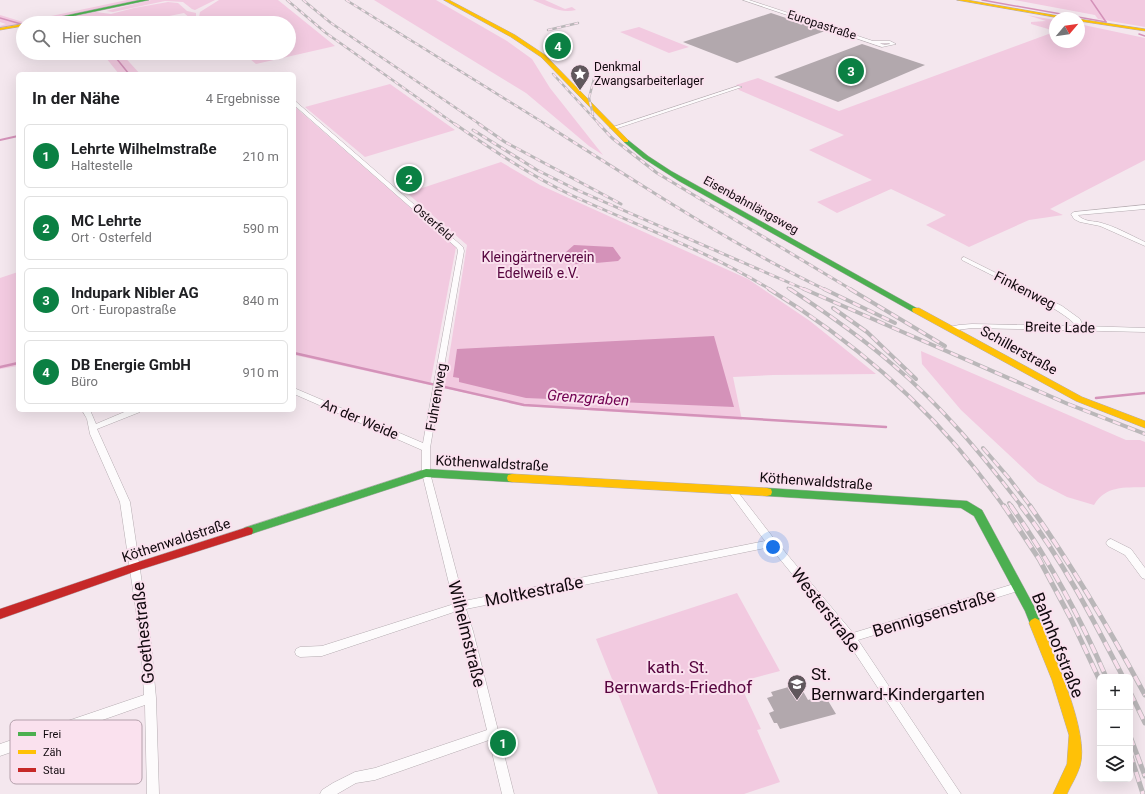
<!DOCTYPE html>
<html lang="de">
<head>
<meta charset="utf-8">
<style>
  body { margin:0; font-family:Roboto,sans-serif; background:#f2f2f2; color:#202124 }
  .controls { position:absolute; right:12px; bottom:12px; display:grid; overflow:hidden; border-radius:6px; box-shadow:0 4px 16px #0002 }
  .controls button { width:36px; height:36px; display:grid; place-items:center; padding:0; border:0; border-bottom:1px solid #e0e0e0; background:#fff; color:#202124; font:20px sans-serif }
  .compass { position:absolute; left:1049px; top:12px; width:36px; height:36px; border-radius:50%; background:#fff; box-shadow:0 4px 16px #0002; rotate:61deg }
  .you { position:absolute; left:773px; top:547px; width:14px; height:14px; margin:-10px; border:3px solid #fff; border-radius:50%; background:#1a73e8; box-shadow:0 0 0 6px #1a73e833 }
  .badge { display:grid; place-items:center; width:26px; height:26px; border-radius:50%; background:#0b8043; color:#fff; font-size:13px; font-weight:700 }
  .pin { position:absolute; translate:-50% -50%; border:2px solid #fff; box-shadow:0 1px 4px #0006 }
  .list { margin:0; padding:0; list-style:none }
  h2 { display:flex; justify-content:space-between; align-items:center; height:52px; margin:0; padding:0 16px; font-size:17px }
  h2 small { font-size:13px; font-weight:400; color:#757577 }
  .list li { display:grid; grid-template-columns:26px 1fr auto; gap:12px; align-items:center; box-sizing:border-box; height:64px; margin:0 8px 8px; padding:0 8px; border:1px solid #e0e0e0; border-radius:6px }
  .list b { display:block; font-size:15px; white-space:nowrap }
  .list p { margin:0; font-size:13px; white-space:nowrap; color:#757577 }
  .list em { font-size:13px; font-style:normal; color:#757577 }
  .icon { flex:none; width:22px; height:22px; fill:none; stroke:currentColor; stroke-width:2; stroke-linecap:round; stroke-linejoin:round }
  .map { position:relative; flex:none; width:1145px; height:794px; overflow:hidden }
  .search { position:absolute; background:#fff; box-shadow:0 4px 16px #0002; left:16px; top:16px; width:280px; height:44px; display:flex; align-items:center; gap:10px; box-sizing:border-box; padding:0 14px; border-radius:22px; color:#757577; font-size:15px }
  .panel { position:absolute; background:#fff; box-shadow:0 4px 16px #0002; left:16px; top:72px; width:280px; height:340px; border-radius:6px }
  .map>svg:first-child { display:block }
  .green { fill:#f2cae0 }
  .water { fill:#d492b9 }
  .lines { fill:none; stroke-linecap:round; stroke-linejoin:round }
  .stream-far2 { stroke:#d492b9; stroke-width:1.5 }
  .stream-far1 { stroke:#d492b9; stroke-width:2 }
  .stream { stroke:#d492b9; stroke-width:2.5 }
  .building { fill:#b2a8ad }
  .street-casing { stroke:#b5acb1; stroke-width:1 }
  .fast-casing { stroke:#b5acb1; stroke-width:1 }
  .slow-casing { stroke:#b5acb1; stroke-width:1 }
  .jam-casing { stroke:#b5acb1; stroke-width:1 }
  .street { fill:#fdfbfc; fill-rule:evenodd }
  .fast { fill:#4caf50; fill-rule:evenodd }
  .slow { fill:#ffc107; fill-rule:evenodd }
  .jam { fill:#c62828; fill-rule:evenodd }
  .rail-far3-casing { stroke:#bab7b9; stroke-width:2.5 }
  .rail-far2-casing { stroke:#bab7b9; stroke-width:3 }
  .rail-far1-casing { stroke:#bab7b9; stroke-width:4 }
  .rail-casing { stroke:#bab7b9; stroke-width:5 }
  .rail-far3 { stroke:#fae1ee; stroke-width:1.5; stroke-dasharray:4.5; stroke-linecap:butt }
  .rail-far2 { stroke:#fae1ee; stroke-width:2; stroke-dasharray:5.5; stroke-linecap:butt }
  .rail-far1 { stroke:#fae1ee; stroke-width:2.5; stroke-dasharray:8; stroke-linecap:butt }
  .rail { stroke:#fae1ee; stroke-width:3.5; stroke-dasharray:10; stroke-linecap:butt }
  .labels { text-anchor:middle; stroke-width:4; stroke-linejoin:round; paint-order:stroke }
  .far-street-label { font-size:12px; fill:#11090e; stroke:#fae1ee }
  .far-poi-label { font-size:12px; fill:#11090e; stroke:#fae1ee; text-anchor:start }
  .park-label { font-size:14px; fill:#56043e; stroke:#fae1ee }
  .street-label { font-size:14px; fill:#11090e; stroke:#fae1ee }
  .water-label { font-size:15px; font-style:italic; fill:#710051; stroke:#fae1ee }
  .near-street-label { font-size:17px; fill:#11090e; stroke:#fae1ee }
  .near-park-label { font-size:17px; fill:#56043e; stroke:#fae1ee }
  .near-poi-label { font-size:17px; fill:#11090e; stroke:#fae1ee; text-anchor:start }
  .key { fill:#fae1ee; stroke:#b4a0ab; stroke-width:1 }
  .key-label { font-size:11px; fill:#11090e }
</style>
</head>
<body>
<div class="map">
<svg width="1145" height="794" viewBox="0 0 1145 794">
  <rect width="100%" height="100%" fill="#f4e7ee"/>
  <!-- green -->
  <g class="green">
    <polygon points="127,0 144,0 0,29 0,26 6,24 0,22 0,15 23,22"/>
    <polygon points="151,0 215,0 195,10 192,9 183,2 165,1 113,12 106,11"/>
    <polygon points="219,0 278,0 335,46 256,64 243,53 289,53 289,23 207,23 203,22 199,17 200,12"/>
    <polygon points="374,0 436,0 507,41 532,59 550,88 603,155 589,146 526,93"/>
    <path d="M 533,0 L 545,0 L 565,9 L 572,7 L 576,10 C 561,14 548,6 533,0 Z"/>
    <polygon points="1014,0 1145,0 1145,27 1098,19 1095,15"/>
    <polygon points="168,2 178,3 187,11 196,13 196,18 201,22 196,23 184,13 135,23 37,23 96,12 111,14 134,8"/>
    <polygon points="1027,15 1055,20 1055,31 1031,24 1031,22 1046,21"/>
    <polygon points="1079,24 1145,38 1145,160 1050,209 1063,215 1029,220 969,247 926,225 946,215 891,189 837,213 817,202 872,180 809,150 844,135 739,90 736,85 758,78 839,111 1054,32 1055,33 1055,42 1079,42"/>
    <polygon points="639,27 689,47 669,53 620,32"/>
    <polygon points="102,53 121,53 140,74 119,74"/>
    <polygon points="390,84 455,130 365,157 305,107"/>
    <polygon points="294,106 456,247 430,385 294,355"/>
    <polygon points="501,162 540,185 748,279 810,321 876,374 773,375 733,377 742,420 524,406 444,388 467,245 407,193"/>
    <polygon points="18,272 18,366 0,369 0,278"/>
    <path d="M 921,351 L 1126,440 L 1140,440 L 1145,442 L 1145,487 C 1124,488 1106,485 1094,505 L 1067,497 L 1038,482 L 961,410 L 922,364 Z"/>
    <polygon points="737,593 780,671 739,682 761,729 757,730 780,782 744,794 658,794 596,639"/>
  </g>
  <!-- water -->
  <g class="water">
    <polygon points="574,245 613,247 621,258 618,261 596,263 595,261 588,264 571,264 566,259 568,256 566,252"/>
    <polygon points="714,336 734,407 526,398 459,382 459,378 453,377 457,349"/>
  </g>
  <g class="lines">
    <!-- stream-far2 -->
    <g class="stream-far2">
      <polyline points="982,0 1106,22"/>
      <polyline points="1091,0 1106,22"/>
      <polyline points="0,18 21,24"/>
      <polyline points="1139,34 1145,36"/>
      <polyline points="112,53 129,74"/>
    </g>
    <!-- stream-far1 -->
    <polyline class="stream-far1" points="0,140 18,136"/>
    <!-- stream -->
    <g class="stream">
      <polyline points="294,353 524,405 886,427"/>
      <polyline points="0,367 18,363"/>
      <polyline points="1096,398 1145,393"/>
    </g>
  </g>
  <!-- building -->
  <g class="building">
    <polygon points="771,13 825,31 737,63 683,42"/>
    <polygon points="862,44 925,65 838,102 774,77"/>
    <polygon points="413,174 420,179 405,184 399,179"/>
    <polygon points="792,686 793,688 800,686 808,700 815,698 817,702 827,699 836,714 780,729 777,723 774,723 769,713 774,711 767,698 773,696 771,692"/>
  </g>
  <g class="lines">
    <!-- street casing -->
    <g class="street-casing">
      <g id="street">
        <path d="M 743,0 L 749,0 L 873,41 L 890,41 L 896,44 L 882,47 ZM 880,43 L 889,43 L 890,44 L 884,45 Z"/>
        <polygon points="738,86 742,87 615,129 610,128"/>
        <polygon points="294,100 463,247 464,251 430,448 430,473 464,601 765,541 728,491 727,489 728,487 734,487 775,540 853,633 1017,583 1021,584 1022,587 1021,590 858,640 961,794 948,794 847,641 770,547 466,609 473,631 514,794 502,794 489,740 375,780 356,783 337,794 320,794 322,790 333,783 355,772 375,768 487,730 463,631 457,611 322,656 300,657 296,655 295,652 296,649 300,647 322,646 454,604 422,473 422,450 294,394 294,388 423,443 458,251 457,248 294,105"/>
        <path d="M 1145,205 L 1145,209 L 1078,215 C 1083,221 1091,221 1098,222 C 1115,226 1130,235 1145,242 L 1145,246 L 1100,226 L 1080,222 L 1074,219 L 1071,214 L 1074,212 Z"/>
        <path d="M 964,257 L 1062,306 L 1080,319 L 1083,326 L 1145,328 L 1145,332 L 972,328 L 949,331 L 948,329 L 949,327 L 959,325 L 972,324 L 1076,326 C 1069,312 981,270 962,260 L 962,258 Z"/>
        <polygon points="82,410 90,410 96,424 129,410 141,410 140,412 97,429 130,502 151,644 156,698 159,794 147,794 145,705 0,756 0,744 144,695 141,644 120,502 90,434 87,419"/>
        <polygon points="1111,539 1131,549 1145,568 1145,579 1142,578 1125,555 1108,546 1106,543 1108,540"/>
      </g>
    </g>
    <!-- fast casing -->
    <g class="fast-casing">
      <g id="fast">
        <polygon points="140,0 149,0 40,23 31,23"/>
        <polygon points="624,140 628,140 648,156 671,171 920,310 916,312 913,312 679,181 643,158 624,142"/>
        <polygon points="426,469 512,474 516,475 517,478 516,481 512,482 426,477 248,535 244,534 243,531 244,528"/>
        <polygon points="767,488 967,501 982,510 1036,610 1041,623 1039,626 1035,628 1031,626 1025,611 974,516 961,508 767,496 763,495 762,492 763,489"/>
      </g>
    </g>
    <!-- slow casing -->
    <g class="slow-casing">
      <g id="slow">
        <polygon points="444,0 449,0 515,35 545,55 628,140 628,142 624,142 541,57 511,37"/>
        <polygon points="957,0 967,0 1070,18 1060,18"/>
        <polygon points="1079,19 1145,29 1145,31 1079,21"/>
        <polygon points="23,24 23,26 0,30 0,28"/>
        <polygon points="913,308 919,308 1082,397 1145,421 1145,428 1076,401 913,312 912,310"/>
        <polygon points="512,474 767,488 771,489 772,492 771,495 767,496 512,482 508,481 507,478 508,475"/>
        <path d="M 1035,618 L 1039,620 L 1041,623 C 1054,656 1090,733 1080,766 C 1077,776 1071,785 1067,794 L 1053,794 L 1067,764 L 1069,735 L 1052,680 L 1029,623 L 1031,620 Z"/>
      </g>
    </g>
    <!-- jam casing -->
    <g class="jam-casing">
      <polygon id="jam" points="248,527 252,528 253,531 252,534 139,570 0,619 0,609 132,564"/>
    </g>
    <!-- street -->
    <use href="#street" class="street"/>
    <!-- fast -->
    <use href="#fast" class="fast"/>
    <!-- slow -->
    <use href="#slow" class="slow"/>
    <!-- jam -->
    <use href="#jam" class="jam"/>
    <!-- rail-far3 casing -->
    <g class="rail-far3-casing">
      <g id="rail-far3">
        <polyline points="287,0 326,33 456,125"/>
        <polyline points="303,0 331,23 481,125"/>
        <polyline points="346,0 547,125"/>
        <polyline points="548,30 578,23"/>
        <polyline points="553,74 600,125"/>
        <polyline points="593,115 589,98 595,75"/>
      </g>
    </g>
    <!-- rail-far2 casing -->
    <g class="rail-far2-casing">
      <g id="rail-far2">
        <path d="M 455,124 C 492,150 530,175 571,195 C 638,226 708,251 771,290"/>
        <polyline points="479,124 505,142 621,204"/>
        <path d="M 545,124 C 637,182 728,243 826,290"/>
        <polyline points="599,124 612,138 657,173 852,290"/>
        <polyline points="473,130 537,170 577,190 806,290"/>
        <polyline points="788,288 791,290"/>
      </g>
    </g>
    <!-- rail-far1 casing -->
    <g class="rail-far1-casing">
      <g id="rail-far1">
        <path d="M 769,289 C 848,338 919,397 977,471 C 986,483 996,495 1004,507"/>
        <path d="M 790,289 C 825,312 860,336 892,364 C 942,406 983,456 1022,507"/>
        <polyline points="804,289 1068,404 1145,434"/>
        <polyline points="824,289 895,323"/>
        <polyline points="850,289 945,346"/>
        <polyline points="833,308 867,332 916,379"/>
        <polyline points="983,448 1008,477 1031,507"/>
        <polyline points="1009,503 1012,507"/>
      </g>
    </g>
    <!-- rail casing -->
    <g class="rail-casing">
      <g id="rail">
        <polyline points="1004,506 1039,559 1071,619 1100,681"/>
        <path d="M 1011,506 C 1049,560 1080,617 1106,677"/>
        <path d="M 1021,506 C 1062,559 1093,619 1123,677"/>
        <path d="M 1030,506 C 1073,567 1110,630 1145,695"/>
        <polyline points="1130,692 1145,723"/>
        <polyline points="1130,736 1145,776"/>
        <polyline points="1130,753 1143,794"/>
      </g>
    </g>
    <!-- rail-far3 -->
    <use href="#rail-far3" class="rail-far3"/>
    <!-- rail-far2 -->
    <use href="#rail-far2" class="rail-far2"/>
    <!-- rail-far1 -->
    <use href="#rail-far1" class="rail-far1"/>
    <!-- rail -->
    <use href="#rail" class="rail"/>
  </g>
  <!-- icons -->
  <defs>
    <g id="sight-pin" transform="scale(1)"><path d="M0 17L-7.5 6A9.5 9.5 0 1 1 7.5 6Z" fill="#60575c" stroke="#fae1ee"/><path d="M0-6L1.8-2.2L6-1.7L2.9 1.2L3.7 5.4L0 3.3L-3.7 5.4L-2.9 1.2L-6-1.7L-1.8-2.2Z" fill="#fff"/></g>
    <g id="school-pin" transform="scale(1)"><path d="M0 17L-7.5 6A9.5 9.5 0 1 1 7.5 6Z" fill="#60575c" stroke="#fae1ee"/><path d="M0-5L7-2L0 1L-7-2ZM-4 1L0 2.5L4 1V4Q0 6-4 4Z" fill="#fff"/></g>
  </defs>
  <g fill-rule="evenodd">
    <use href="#sight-pin" x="580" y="74"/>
    <use href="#school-pin" x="797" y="684"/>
  </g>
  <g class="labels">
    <!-- far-street labels -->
    <g class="far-street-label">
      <text transform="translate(822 25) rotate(18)" y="4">Europastraße</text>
      <text transform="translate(751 205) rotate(29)" y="4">Eisenbahnlängsweg</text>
      <text transform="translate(433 222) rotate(41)" y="4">Osterfeld</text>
    </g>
    <!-- far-poi labels -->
    <g class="far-poi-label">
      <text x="594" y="71">Denkmal<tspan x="594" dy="14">Zwangsarbeiterlager</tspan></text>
    </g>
    <!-- park labels -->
    <g class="park-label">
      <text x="538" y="262">Kleingärtnerverein<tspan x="538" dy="16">Edelweiß e.V.</tspan></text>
    </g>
    <!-- street labels -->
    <g class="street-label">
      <text transform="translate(1025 290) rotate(27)" y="5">Finkenweg</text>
      <text transform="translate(1060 327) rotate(1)" y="5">Breite Lade</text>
      <text transform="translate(1019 350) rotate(29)" y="5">Schillerstraße</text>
      <text transform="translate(436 397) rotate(-80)" y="5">Fuhrenweg</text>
      <text transform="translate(360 419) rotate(23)" y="5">An der Weide</text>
      <text transform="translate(492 463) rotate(3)" y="5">Köthenwaldstraße</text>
      <text transform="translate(816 481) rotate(4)" y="5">Köthenwaldstraße</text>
      <text transform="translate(176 540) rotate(-18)" y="5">Köthenwaldstraße</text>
    </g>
    <!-- water labels -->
    <g class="water-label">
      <text transform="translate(588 398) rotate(4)" y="5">Grenzgraben</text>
    </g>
    <!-- near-street labels -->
    <g class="near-street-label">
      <text transform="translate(534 591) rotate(-11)" y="6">Moltkestraße</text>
      <text transform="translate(826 610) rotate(52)" y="6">Westerstraße</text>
      <text transform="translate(934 613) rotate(-17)" y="6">Bennigsenstraße</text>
      <text transform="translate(143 633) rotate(-96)" y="6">Goethestraße</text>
      <text transform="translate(467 634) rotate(76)" y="6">Wilhelmstraße</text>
      <text transform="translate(1058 645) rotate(68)" y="6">Bahnhofstraße</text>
    </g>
    <!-- near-park labels -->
    <g class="near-park-label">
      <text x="678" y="673">kath. St.<tspan x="678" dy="20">Bernwards-Friedhof</tspan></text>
    </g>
    <!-- near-poi labels -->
    <g class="near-poi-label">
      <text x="811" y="680">St.<tspan x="811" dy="20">Bernward-Kindergarten</tspan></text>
    </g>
  </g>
  <!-- legend -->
  <rect x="10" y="720" width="132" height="64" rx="6" class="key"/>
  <rect x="18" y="732" width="18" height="4" fill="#4caf50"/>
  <rect x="18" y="750" width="18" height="4" fill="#ffc107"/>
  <rect x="18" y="768" width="18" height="4" fill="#c62828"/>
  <g class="key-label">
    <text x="43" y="738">Frei</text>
    <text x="43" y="756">Zäh</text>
    <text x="43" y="774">Stau</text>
  </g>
</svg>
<div class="controls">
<button>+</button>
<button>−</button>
<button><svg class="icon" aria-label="layers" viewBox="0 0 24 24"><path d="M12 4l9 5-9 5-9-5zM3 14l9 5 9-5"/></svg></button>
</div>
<svg class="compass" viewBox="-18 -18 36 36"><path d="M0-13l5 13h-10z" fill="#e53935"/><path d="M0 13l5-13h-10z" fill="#757577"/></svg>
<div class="you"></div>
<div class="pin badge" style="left:503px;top:743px">1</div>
<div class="pin badge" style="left:409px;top:179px">2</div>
<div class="pin badge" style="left:851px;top:71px">3</div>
<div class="pin badge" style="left:558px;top:46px">4</div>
<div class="search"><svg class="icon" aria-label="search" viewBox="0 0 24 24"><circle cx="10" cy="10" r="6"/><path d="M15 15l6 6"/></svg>Hier suchen</div>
<section class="panel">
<h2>In der Nähe<small>4 Ergebnisse</small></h2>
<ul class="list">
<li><span class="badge">1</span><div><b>Lehrte Wilhelmstraße</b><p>Haltestelle</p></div><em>210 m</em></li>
<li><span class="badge">2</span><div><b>MC Lehrte</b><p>Ort · Osterfeld</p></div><em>590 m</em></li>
<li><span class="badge">3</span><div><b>Indupark Nibler AG</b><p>Ort · Europastraße</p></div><em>840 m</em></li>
<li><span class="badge">4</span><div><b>DB Energie GmbH</b><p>Büro</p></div><em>910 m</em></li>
</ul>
</section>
</div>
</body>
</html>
